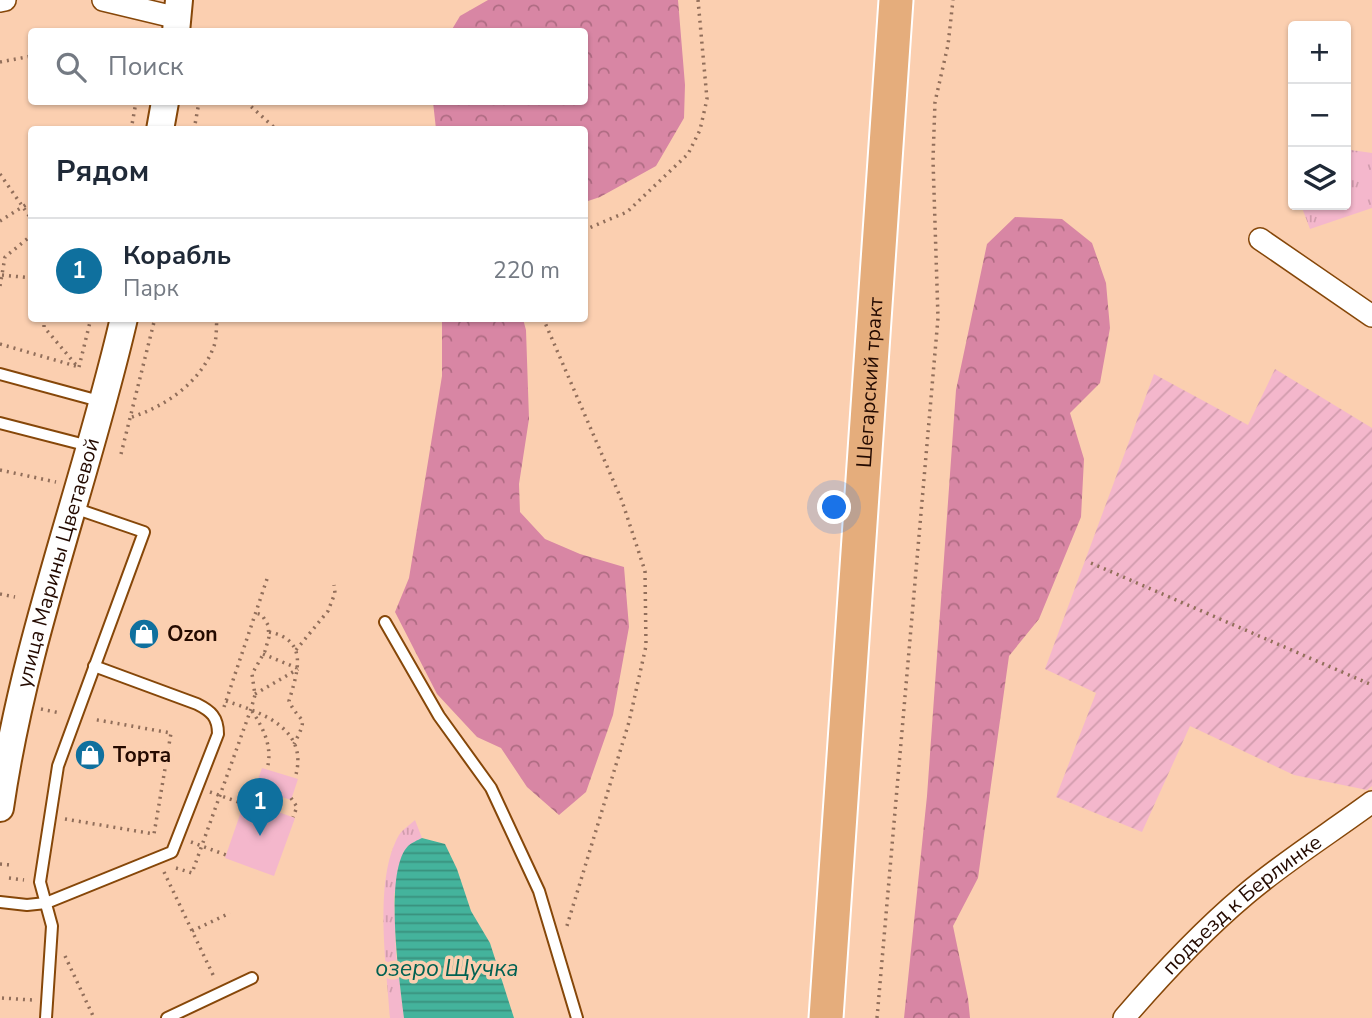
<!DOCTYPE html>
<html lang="ru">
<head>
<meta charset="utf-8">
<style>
  body { margin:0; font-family:"Nunito Sans",sans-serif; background:#f6f6f7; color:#1f2937 }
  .controls { position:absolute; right:21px; top:21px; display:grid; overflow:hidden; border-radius:7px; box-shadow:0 2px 5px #0004 }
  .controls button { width:63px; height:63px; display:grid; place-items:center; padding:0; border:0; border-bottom:2px solid #e0e1e3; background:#fff; color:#1f2937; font:35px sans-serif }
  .you { position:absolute; left:835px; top:508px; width:24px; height:24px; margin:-18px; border:5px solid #fff; border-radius:50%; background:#1a73e8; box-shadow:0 0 0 10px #1a73e833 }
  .badge { display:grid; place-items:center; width:46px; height:46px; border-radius:50%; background:#0f709e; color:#fff; font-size:23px; font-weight:700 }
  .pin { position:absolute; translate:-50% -58px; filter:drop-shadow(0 2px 4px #0008) }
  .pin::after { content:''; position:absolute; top:37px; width:24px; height:21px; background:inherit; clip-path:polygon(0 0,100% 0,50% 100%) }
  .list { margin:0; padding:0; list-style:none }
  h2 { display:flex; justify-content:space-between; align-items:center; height:91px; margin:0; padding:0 28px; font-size:30px }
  h2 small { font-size:23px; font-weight:400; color:#747a83 }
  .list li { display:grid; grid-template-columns:46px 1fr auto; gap:21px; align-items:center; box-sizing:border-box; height:105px; padding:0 28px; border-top:2px solid #e0e1e3 }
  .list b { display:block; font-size:26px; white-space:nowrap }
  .list p { margin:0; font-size:23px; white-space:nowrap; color:#747a83 }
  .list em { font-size:23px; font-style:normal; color:#747a83 }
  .icon { flex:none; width:38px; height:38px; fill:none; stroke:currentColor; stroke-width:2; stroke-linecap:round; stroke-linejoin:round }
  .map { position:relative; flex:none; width:1372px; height:1018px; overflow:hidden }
  .search { position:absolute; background:#fff; box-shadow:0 2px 5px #0004; left:28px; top:28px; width:560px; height:77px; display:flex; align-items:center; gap:18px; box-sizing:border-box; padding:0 24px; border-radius:7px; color:#747a83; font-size:26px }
  .panel { position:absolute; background:#fff; box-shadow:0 2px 5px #0004; left:28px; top:126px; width:560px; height:196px; border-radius:7px }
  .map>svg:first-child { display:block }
  .grass { fill:url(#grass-tufts) }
  .forest { fill:url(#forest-crowns) }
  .park { fill:#f4b7cc }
  .garden { fill:url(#garden-furrows) }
  .water { fill:url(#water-rules) }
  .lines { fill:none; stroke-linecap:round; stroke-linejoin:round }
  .service-casing { stroke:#864709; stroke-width:14 }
  .minor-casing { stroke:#864709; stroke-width:24 }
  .tertiary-casing { stroke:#864709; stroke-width:30 }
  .primary-casing { stroke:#fff; stroke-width:37 }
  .path { stroke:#916e5a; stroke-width:3.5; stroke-dasharray:2 5; stroke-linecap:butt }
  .service { stroke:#fff; stroke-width:10 }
  .minor { stroke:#fff; stroke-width:21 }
  .tertiary { stroke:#fff; stroke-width:26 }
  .primary { stroke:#e5ad7c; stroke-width:33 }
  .labels { text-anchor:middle; stroke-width:7; stroke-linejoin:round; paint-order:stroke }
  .street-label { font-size:21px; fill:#240a00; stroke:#fbcfb0 }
  .poi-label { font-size:21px; font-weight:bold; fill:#240a00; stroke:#fbcfb0; text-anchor:start }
  .water-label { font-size:23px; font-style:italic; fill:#016152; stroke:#fbcfb0 }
</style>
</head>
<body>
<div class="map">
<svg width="1372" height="1018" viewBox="0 0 1372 1018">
  <defs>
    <pattern id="grass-tufts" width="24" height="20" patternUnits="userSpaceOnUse" patternTransform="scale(1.75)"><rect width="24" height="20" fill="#f4b7cc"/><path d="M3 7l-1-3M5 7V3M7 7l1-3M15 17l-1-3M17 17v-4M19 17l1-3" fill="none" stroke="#d19cad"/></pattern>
    <pattern id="forest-crowns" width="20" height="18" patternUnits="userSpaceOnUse" patternTransform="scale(1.75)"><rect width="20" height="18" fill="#d886a4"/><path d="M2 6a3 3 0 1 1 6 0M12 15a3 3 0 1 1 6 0" fill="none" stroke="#af6c83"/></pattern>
    <pattern id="garden-furrows" width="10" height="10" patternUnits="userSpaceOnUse" patternTransform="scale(1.75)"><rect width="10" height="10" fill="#f4b7cc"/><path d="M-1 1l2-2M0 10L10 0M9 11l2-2" fill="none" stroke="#d19cad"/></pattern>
    <pattern id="water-rules" width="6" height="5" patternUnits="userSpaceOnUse" patternTransform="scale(1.75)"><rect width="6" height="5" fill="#44b39c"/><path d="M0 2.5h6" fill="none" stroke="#39907d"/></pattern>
  </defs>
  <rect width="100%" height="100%" fill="#fbcfb0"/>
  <!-- grass -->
  <g class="grass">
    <polygon points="1351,150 1372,153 1372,208 1310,229 1301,205 1346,205 1346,151"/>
    <path d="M 415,820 L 422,838 L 407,847 L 394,895 L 396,954 L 404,1018 L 390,1018 C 387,967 373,880 399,835 C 403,829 410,825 415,820 Z"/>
  </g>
  <!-- forest -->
  <g class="forest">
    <polygon points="488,0 678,0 685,85 684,118 656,166 600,197 585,202 584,130 436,129 433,102 584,102 584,32 451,31 460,16"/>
    <polygon points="1015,217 1062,219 1092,243 1106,283 1110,328 1100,383 1070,413 1084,459 1081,517 1039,619 1009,656 978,878 953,926 968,998 970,1018 904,1018 927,796 956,390 987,244"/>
    <polygon points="442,319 523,319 526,330 529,419 519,484 520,512 545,539 580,554 624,567 629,627 613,715 586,792 559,815 527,787 501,748 477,737 437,694 395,612 409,578 442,376"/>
  </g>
  <!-- park -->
  <g class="park">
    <polygon points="262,768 298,779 291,800 255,788"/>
    <polygon points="245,800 295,818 274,876 225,858"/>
  </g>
  <!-- garden -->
  <polygon class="garden" points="1275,369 1372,428 1372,786 1367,790 1294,775 1190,726 1142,832 1056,797 1096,693 1045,669 1154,374 1248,425"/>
  <!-- water -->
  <path class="water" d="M 422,838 L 445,844 L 457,869 L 471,911 L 490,943 L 514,1018 L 404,1018 C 400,983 383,872 408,846 C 411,843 418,840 422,838 Z"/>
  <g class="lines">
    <!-- service casing -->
    <g class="service-casing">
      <g id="service">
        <polyline points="0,374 103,402"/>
        <polyline points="0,423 89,446"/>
        <polyline points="385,622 439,716 491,788 539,891 577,1018"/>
        <path d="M 0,902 L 27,905 L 46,903 L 172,852 L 218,734 C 218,717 211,711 197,704 L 94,666"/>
        <polyline points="46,1018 52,926 40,882 58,766 144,532 74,508"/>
        <polyline points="167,1018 252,978"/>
      </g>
    </g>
    <!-- minor casing -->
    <g class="minor-casing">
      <g id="minor">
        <polyline points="103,0 178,18"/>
        <polyline points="0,1 5,0"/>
        <polyline points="1260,239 1372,316"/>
        <path id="s1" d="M 1124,1018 C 1162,974 1201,932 1245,895 C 1285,861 1330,833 1372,802"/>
      </g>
    </g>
    <!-- tertiary casing -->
    <g class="tertiary-casing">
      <g id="tertiary">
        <polyline points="176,32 179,0"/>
        <polyline points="160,130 165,102"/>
        <path id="s2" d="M 0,808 C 24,640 86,483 124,318"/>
      </g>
    </g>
    <!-- primary casing -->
    <g class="primary-casing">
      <g id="primary">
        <path id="s3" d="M 826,1018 L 896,0"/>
      </g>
    </g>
    <!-- path -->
    <g class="path">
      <polyline points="0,62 32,56"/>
      <polyline points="246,102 277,130"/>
      <polyline points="131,130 136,102"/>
      <polyline points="194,130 199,102"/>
      <polyline points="0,174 32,220"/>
      <polyline points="0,221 32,201"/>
      <polyline points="584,230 627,212 688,154 700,130 707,99 698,0"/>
      <polyline points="2,275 32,278"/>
      <polyline points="0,286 5,257 32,235"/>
      <polyline points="44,318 44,327 77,366"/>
      <polyline points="543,318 622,501 645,571 646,646 629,722 566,929"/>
      <polyline points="0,344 79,367"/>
      <polyline points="79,367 91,318"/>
      <path d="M 132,417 C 166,406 201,382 214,346 C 217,338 216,327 217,318"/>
      <polyline points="121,454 155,318"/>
      <polyline points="0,470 56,482"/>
      <polyline points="1091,563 1372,685"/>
      <polyline points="0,594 15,597"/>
      <path d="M 269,632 C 310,640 297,673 289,701 C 300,725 310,713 294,744"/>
      <polyline points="296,650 328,611 335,593 334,585"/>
      <polyline points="263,654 297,668"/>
      <polyline points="255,694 298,669"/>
      <path d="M 226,701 C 263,713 310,729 295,778"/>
      <polyline points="224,707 268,576"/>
      <polyline points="41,709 60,713"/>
      <path d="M 252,711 C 264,729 273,748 267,769"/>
      <polyline points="210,792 244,804"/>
      <polyline points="291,798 297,807 293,817"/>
      <polyline points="268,808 273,794"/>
      <polyline points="65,819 154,834 171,733 92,719"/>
      <polyline points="191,842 226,855"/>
      <polyline points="0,864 11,865"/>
      <polyline points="176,868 192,873 251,709 255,695 252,674 265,651 269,637 268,625 262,615 256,613"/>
      <polyline points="164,872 215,979"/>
      <polyline points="9,878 24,880"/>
      <polyline points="192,931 230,913"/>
      <polyline points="65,956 94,1018"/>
      <polyline points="2,998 32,1000"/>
      <polyline points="877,1018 938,318 933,160 935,102 948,45 953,0"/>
    </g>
    <!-- service -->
    <use href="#service" class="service"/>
    <!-- minor -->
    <use href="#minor" class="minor"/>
    <!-- tertiary -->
    <use href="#tertiary" class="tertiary"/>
    <!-- primary -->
    <use href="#primary" class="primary"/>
  </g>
  <!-- icons -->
  <defs>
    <g id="shop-disc" transform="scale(1.575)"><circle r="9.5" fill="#0f709e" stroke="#fbcfb0"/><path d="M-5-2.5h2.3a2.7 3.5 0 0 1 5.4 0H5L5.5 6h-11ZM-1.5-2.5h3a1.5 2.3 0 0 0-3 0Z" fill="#fff"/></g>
  </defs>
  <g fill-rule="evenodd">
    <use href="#shop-disc" x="144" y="634"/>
    <use href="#shop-disc" x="90" y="755"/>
  </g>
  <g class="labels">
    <!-- street labels -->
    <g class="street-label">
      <text dy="7" stroke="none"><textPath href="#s3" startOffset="637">Шегарский тракт</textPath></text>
      <text dy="7" stroke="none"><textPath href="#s2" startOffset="252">улица Марины Цветаевой</textPath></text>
      <text dy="7" stroke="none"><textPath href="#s1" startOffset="164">подъезд к Берлинке</textPath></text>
    </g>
    <!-- poi labels -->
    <g class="poi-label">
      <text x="167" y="641">Ozon</text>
      <text x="113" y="762">Торта</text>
    </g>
    <!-- water labels -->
    <g class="water-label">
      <text x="447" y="976">озеро Щучка</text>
    </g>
  </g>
</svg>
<div class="controls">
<button>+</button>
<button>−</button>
<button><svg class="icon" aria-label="layers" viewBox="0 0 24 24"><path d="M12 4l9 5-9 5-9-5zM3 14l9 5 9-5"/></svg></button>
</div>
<div class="you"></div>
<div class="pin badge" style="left:260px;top:836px">1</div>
<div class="search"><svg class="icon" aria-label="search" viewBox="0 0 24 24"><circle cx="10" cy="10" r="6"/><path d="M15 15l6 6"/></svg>Поиск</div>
<section class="panel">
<h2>Рядом<small></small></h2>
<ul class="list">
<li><span class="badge">1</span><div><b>Корабль</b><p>Парк</p></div><em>220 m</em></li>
</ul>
</section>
</div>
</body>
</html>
